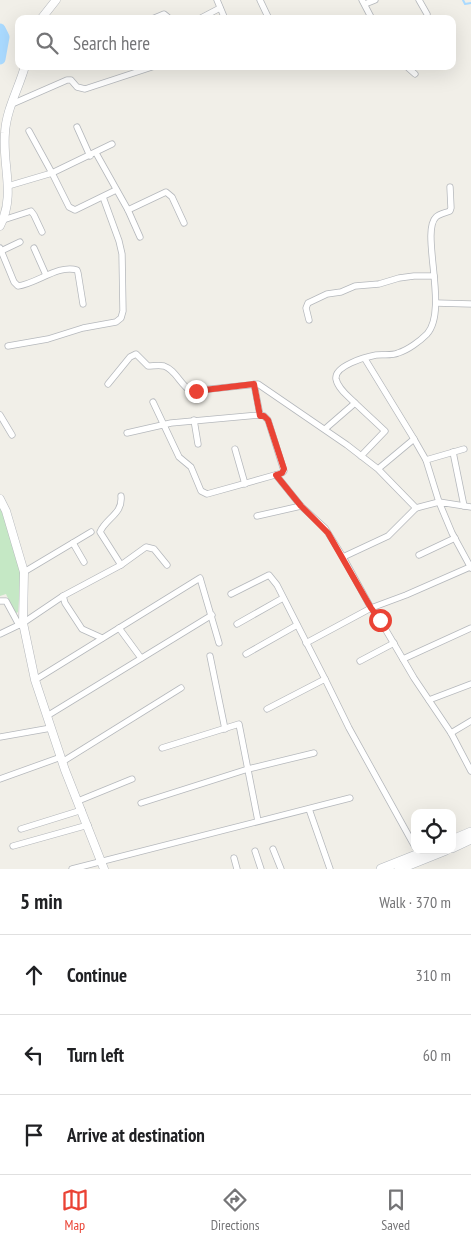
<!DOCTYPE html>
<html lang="en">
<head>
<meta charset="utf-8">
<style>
  body { margin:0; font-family:"PT Sans Narrow",sans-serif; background:#f2f2f2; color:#202124 }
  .controls { position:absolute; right:15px; bottom:15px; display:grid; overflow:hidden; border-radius:10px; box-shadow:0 5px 20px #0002 }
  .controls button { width:45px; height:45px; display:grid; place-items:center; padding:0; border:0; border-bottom:1px solid #e0e0e0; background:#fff; color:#202124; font:25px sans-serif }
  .stop { position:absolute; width:15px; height:15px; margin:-11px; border:4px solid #ea4335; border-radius:50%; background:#fff }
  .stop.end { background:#ea4335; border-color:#fff; box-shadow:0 1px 5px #0008 }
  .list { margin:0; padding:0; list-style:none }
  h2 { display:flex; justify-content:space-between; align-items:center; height:65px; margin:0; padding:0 20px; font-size:21px }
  h2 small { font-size:16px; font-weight:400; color:#757577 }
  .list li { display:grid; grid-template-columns:32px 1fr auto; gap:15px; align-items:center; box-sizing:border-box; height:80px; padding:0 20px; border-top:1px solid #e0e0e0 }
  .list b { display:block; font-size:19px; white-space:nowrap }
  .list em { font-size:16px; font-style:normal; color:#757577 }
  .icon { flex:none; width:28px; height:28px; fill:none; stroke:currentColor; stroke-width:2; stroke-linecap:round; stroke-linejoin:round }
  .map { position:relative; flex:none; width:471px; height:869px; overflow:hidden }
  .search { position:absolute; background:#fff; box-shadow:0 5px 20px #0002; left:15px; right:15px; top:15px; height:55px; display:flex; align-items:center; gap:12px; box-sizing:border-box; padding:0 18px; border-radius:10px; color:#757577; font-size:19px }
  .sheet { height:305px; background:#fff }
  nav { display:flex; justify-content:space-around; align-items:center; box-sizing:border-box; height:70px; border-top:1px solid #e0e0e0; background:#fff; font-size:14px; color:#757577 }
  nav a { display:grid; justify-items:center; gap:2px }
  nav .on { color:#ea4335 }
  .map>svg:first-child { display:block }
  .green { fill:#c5e8c5 }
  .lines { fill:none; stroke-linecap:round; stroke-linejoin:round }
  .stream { stroke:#aadaff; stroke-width:2 }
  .river { stroke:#aadaff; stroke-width:11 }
  .minor-casing { stroke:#b5b8bc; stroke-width:7 }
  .tertiary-casing { stroke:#b5b8bc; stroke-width:9 }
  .secondary-casing { stroke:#b6babf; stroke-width:10 }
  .minor { stroke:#fff; stroke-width:5.5 }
  .tertiary { stroke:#fff; stroke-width:8 }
  .secondary { stroke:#fff; stroke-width:9 }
  .route { stroke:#ea4335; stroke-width:6 }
</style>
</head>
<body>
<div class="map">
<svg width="471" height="869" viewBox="0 0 471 869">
  <rect width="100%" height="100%" fill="#f1efe8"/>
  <!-- green -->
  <polygon class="green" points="0,503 21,572 18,612 15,614 6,594 0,596"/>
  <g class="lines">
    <!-- stream -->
    <polyline class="stream" points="463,0 465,4 471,3"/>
    <!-- river -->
    <polyline class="river" points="0,29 4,37 0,59"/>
    <!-- minor casing -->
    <g class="minor-casing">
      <g id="minor">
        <polyline points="217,0 225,19"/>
        <polyline points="260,0 269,19"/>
        <polyline points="362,0 372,19"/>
        <polyline points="419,0 427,14"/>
        <polyline points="365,4 375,0"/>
        <polyline points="152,19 164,14 170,19"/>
        <polyline points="199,19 220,8"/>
        <polyline points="406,66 415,74"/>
        <polyline points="12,104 67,80 71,80 77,87 85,89 155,66"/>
        <polyline points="77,127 90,156"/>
        <polyline points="29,131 52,173 112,144"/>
        <polyline points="96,153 128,210 140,237"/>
        <polyline points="8,186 52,173 69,207 75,210 116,190"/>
        <polyline points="128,210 166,192 172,197 184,223"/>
        <polyline points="3,220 31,211 34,215 42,232"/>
        <path d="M 0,248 L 14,282 L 18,286 C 36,284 59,264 77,270 L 78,273 L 83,304"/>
        <polyline points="34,248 46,275"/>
        <polyline points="1,251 20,242"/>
        <polyline points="436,303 471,304"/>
        <polyline points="309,320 306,308 308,303 327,294 341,292 355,286 379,284 399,278 414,276 434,276"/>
        <polyline points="8,346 48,339 83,328 116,322 121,318 123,311 122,254 119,241 103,197"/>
        <polyline points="365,359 414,439"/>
        <path d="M 108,384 L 130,357 L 136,354 L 148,366 C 153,366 159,365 164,366 C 176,370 180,385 191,391 L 258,384 L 347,445 L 378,469 L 416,508 L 439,502 L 426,460 L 414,439 L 378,469"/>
        <polyline points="153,402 179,457 191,467 201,491 207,494 282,473 284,471 268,420 264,416 260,415"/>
        <path d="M 355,403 C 349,397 338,389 336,379 C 334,366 365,357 376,355 C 383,354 391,356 398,353 C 408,350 420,341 427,334 C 449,310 420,232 436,217 C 439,214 445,213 450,211 L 451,208 L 450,187"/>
        <polyline points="0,415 12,435"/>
        <polyline points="194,420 198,444"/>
        <polyline points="325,429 355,403 385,431 361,456"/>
        <polyline points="127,433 171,423 260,415 254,384"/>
        <polyline points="235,449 245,484"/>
        <polyline points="453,452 464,506"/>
        <polyline points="426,460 464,449"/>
        <polyline points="276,475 301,506"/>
        <polyline points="471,507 439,502 452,533 471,568"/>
        <polyline points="257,516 301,506 325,528 343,557 388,536 416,508"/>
        <polyline points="73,543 84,562"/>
        <polyline points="419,555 455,538"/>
        <polyline points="343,557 371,608 380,620 414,678 451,733 471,771"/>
        <path d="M 121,565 L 100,532 C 106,518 123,514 121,496"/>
        <polyline points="24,572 91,532"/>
        <polyline points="231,594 269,575 277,585 325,679"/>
        <polyline points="63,596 121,565 146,547 154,549 167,565"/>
        <polyline points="0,601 6,601 19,625"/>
        <polyline points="237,624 283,598"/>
        <polyline points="119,628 141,658"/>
        <polyline points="0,634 23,623 63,596 65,603 82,629 102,638"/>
        <polyline points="306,643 371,608 406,595 470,567"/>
        <polyline points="246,654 297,625"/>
        <polyline points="210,656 225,729"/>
        <polyline points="403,659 471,628"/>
        <polyline points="360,661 394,643"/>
        <polyline points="35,680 200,578 219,643"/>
        <polyline points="429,700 471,684"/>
        <polyline points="267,709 325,679 349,728 415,847"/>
        <polyline points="47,716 212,615"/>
        <polyline points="451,733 471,721"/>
        <polyline points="0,737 51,728"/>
        <polyline points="162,748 239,724 258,821"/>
        <polyline points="62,762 181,688"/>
        <polyline points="0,779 61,757"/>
        <polyline points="78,801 132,779"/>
        <polyline points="141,803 248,769 314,753"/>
        <polyline points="309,809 330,869"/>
        <polyline points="21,829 82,810"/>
        <polyline points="13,846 88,825"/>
        <polyline points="273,849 281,869"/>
        <polyline points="255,851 261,869"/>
        <polyline points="234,858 237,869"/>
        <polyline points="72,869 350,798"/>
      </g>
    </g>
    <!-- tertiary casing -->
    <g class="tertiary-casing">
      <g id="tertiary">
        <polyline points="41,19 56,0"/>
        <path d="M 0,226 C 16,195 2,165 5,133 C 6,110 19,88 25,66"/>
        <polyline points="0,499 6,511 24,572 23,623 35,680 65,770 104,869"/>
      </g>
    </g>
    <!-- secondary casing -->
    <g class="secondary-casing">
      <g id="secondary">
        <polyline points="452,840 471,832"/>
        <polyline points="452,848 471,839"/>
        <polyline points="381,869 429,850"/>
        <polyline points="399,869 446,850"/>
      </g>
    </g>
    <!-- minor -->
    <use href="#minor" class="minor"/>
    <!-- tertiary -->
    <use href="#tertiary" class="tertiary"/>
    <!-- secondary -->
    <use href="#secondary" class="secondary"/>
  </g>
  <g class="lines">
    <!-- route -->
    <polyline class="route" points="196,391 254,384 260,416 264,416 268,420 284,469 282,473 276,475 301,506 328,533 371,608 380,620"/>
  </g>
</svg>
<div class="controls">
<button><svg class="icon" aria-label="locate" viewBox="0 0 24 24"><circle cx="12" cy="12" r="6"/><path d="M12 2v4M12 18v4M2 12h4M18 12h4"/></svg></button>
</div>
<div class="stop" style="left:380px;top:620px"></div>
<div class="stop end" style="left:196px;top:391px"></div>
<div class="search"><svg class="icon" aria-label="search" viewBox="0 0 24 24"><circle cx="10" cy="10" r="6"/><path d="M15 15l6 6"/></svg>Search here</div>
</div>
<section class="sheet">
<h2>5 min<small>Walk · 370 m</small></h2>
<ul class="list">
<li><svg class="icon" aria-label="ahead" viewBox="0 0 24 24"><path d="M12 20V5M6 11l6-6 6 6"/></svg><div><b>Continue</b></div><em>310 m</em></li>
<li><svg class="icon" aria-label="left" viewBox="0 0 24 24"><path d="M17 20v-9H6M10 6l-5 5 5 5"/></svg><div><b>Turn left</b></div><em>60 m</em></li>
<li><svg class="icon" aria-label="arrive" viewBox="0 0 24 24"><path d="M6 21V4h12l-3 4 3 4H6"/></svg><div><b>Arrive at destination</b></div></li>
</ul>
</section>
<nav>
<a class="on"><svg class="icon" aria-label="map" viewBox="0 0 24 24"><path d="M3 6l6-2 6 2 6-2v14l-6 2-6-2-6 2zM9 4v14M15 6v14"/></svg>Map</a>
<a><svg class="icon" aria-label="directions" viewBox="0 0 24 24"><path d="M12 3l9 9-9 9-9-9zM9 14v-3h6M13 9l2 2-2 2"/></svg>Directions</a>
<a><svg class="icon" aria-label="saved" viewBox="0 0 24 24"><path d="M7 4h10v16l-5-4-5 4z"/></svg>Saved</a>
</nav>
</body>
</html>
